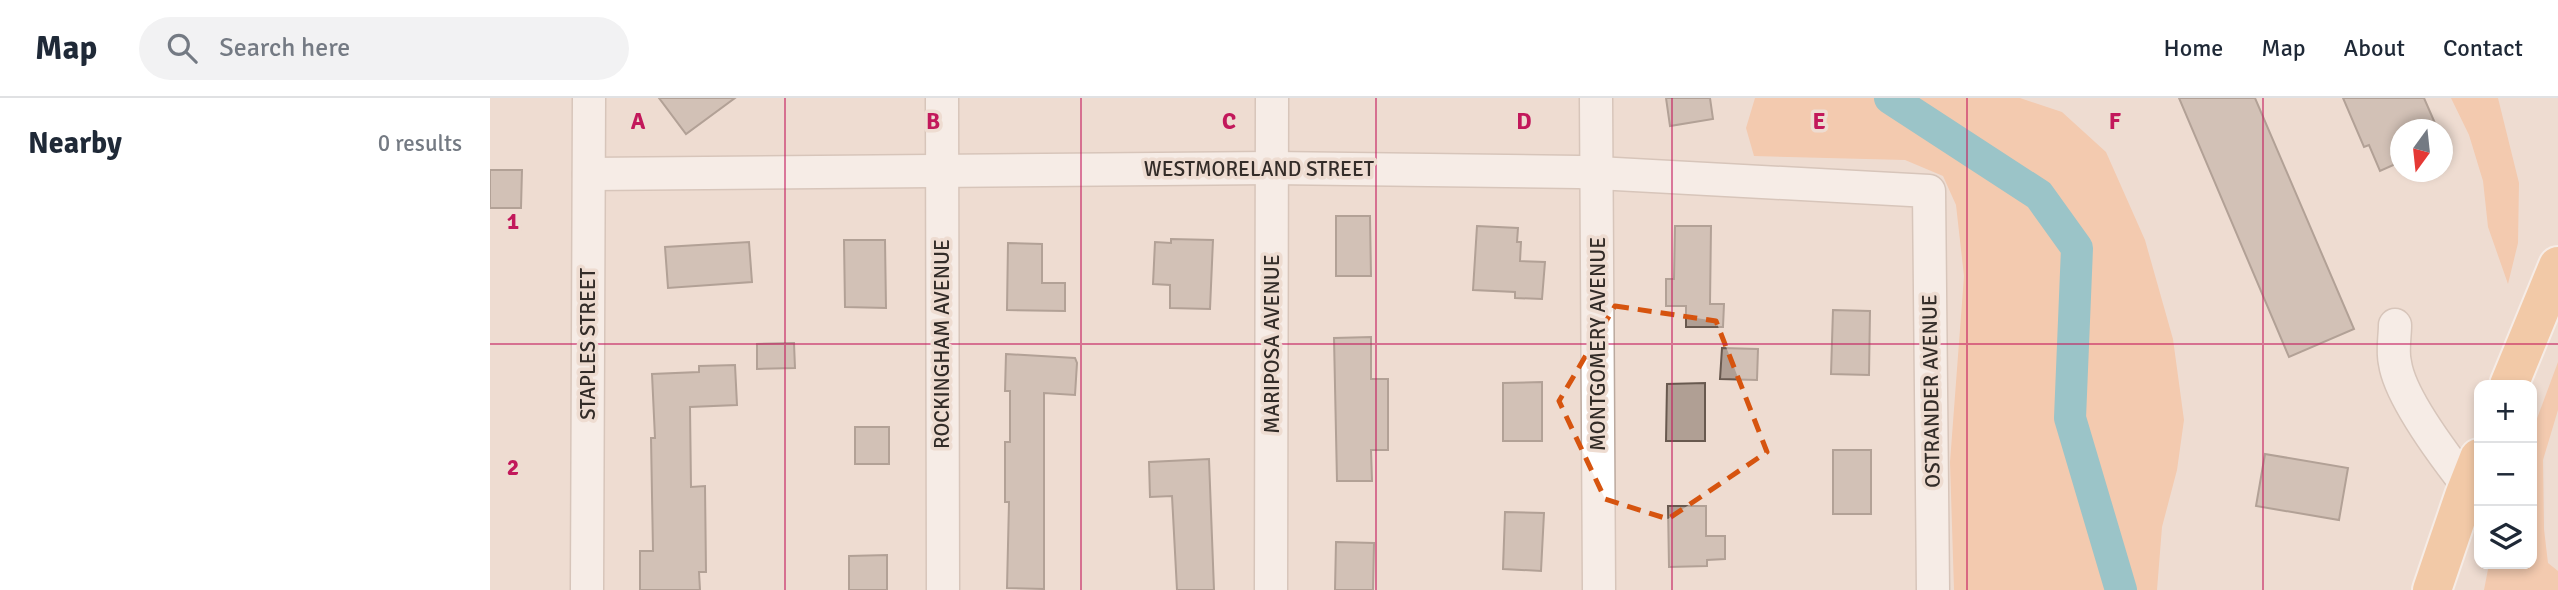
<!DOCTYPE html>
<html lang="en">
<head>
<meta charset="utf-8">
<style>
  body { margin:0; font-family:Signika,sans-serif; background:#f2f2f3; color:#1f2937 }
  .controls { position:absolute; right:21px; bottom:21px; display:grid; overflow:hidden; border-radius:14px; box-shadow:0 4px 10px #0003 }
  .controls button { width:63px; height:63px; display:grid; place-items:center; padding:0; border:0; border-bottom:2px solid #e0e1e3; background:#fff; color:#1f2937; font:35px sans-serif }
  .compass { position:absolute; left:1900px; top:21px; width:63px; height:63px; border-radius:50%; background:#fff; box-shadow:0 4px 10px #0003; rotate:195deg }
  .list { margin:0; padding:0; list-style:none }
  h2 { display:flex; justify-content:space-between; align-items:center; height:91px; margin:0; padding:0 28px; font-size:30px }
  h2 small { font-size:23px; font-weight:400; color:#747a83 }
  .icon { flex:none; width:38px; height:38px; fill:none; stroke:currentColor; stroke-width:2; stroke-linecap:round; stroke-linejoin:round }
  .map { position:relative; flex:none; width:2068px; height:492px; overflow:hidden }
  header { display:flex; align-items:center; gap:42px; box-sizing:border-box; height:98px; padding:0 35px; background:#fff; border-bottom:2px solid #e0e1e3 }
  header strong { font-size:33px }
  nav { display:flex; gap:38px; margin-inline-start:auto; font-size:24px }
  .search { width:490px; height:63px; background:#f2f2f3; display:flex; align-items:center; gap:18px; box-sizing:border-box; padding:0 24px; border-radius:38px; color:#747a83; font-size:26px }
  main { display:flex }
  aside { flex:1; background:#fff }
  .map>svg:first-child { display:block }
  .green { fill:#f8b386 }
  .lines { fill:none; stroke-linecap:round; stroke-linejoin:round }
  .canal { stroke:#35a6bc; stroke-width:32 }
  .building { fill:#b09f94; stroke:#68594f; stroke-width:2 }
  .minor-casing { stroke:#bba99e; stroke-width:35 }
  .major-casing { stroke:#fff; stroke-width:42 }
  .minor { stroke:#fff; stroke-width:32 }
  .major { stroke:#f7b274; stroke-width:38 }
  .marked { fill:none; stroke:#d6540f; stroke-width:5; stroke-dasharray:14 9; stroke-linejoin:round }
  .grid { fill:none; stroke:#c2185b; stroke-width:2; stroke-opacity:0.55 }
  .labels { text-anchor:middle; stroke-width:7; stroke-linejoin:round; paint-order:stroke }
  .street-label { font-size:21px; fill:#332c28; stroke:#eedcd1 }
  .grid-label { font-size:23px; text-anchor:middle; font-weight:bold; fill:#c2185b; stroke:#eedcd1; stroke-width:7; stroke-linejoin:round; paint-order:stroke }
</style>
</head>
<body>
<header>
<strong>Map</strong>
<div class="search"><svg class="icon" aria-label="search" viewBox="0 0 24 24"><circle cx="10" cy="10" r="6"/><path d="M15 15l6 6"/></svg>Search here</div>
<nav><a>Home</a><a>Map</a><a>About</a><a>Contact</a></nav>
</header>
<main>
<aside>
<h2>Nearby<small>0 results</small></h2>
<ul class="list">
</ul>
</aside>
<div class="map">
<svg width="2068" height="492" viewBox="0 0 2068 492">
  <rect width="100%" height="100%" fill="#eedcd1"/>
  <!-- green -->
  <g class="green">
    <polygon points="1265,0 1530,0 1572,14 1616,54 1655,142 1683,241 1694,322 1687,372 1672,429 1667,492 1464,492 1460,364 1474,178 1466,107 1453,78 1415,62 1264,58 1256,30"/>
    <polygon points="1961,0 2008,0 2029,85 2028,145 2018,186 1998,129 1993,83 1979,37"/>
    <polygon points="2068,264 2068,312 2053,362 2054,431 2058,465 2068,473 2068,492 1994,492 1999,466 2042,466 2042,334"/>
  </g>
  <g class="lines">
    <!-- canal -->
    <polyline class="canal" points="1400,0 1549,97 1587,150 1580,320 1631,492"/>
  </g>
  <!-- building -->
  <g class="building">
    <polygon points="169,0 245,0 196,36"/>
    <polygon points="1176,0 1220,0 1223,21 1180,28"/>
    <polygon points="1689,0 1765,0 1864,231 1799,259"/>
    <polygon points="1853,0 1934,0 1948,32 1910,32 1910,64 1890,73 1879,47 1874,49"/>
    <polygon points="0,72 32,72 31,110 0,110"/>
    <polygon points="846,118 880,118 881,178 846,178"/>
    <polygon points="987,128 1028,130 1027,144 1031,144 1030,163 1055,164 1052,201 1025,200 1025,194 983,192"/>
    <polygon points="1185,128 1221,128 1220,206 1234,206 1233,229 1196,229 1196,208 1176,208 1176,181 1184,181"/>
    <polygon points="681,141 723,142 720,211 680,210 680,187 663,186 665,144 681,145"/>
    <polygon points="354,142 395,142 396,210 355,209"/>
    <polygon points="259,144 262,184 178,190 175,149"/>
    <polygon points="518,145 552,146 552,185 575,185 575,213 517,212"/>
    <polygon points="1343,212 1380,213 1379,277 1341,276"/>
    <polygon points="881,239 881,281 898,281 898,352 881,352 882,383 847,383 844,240"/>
    <polygon points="304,245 305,270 267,271 267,246"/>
    <polygon points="1232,250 1268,251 1267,282 1230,281"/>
    <polygon points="516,256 585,260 587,265 585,297 554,295 554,491 517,490 519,404 515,404 515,344 520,344 520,293 515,293"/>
    <polygon points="245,267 247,307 200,309 201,389 215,388 216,474 209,474 210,492 150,492 150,453 163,453 161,340 165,340 162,276 209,274 209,268"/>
    <polygon points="1052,284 1052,343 1013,343 1013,285"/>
    <polygon points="1215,285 1215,343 1176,343 1177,286"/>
    <rect x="365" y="329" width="34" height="37"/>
    <rect x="1343" y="352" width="38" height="64"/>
    <polygon points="1775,356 1858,370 1849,422 1766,408"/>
    <polygon points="719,361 724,492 687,492 682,398 660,399 659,364"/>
    <polygon points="1178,408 1216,408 1216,438 1235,438 1235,461 1217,462 1217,468 1179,469"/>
    <polygon points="1015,414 1054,415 1051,473 1013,471"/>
    <polygon points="846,444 884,445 883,492 845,492"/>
    <polygon points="397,457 397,492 359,492 359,458"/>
  </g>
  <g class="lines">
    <!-- minor casing -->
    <g class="minor-casing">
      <g id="minor">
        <polyline points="452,0 453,492"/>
        <polyline points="1106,0 1109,492"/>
        <polyline points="99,76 783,70 1089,74 1439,93 1443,492"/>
        <path d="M 1905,227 C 1905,239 1902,253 1905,265 C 1910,300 1956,360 1978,388"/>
        <polyline points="97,492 99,0"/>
        <polyline points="781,492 782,0"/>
      </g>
    </g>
    <!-- major casing -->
    <g class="major-casing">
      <g id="major">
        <polyline points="2019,287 2068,168"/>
        <polyline points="1942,492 1974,398 1989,360"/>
      </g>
    </g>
    <!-- minor -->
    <use href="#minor" class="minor"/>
    <!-- major -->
    <use href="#major" class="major"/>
  </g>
  <!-- marked area -->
  <path d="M0 0H2068V492H0ZM 1125,208 L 1226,223 L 1277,354 L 1178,421 L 1115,401 L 1069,303 Z" fill="#eedcd1" fill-opacity=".55" fill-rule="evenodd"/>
  <path class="marked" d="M 1125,208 L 1226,223 L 1277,354 L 1178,421 L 1115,401 L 1069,303 Z"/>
  <!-- grid -->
  <path class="grid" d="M 295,0 L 295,492M 591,0 L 591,492M 886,0 L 886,492M 1182,0 L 1182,492M 1477,0 L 1477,492M 1773,0 L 1773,492M 0,246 L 2068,246"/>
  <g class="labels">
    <!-- street labels -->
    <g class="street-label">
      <text x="769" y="78">WESTMORELAND STREET</text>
      <text transform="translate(98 246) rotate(-90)" y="7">STAPLES STREET</text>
      <text transform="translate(452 246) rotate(-90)" y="7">ROCKINGHAM AVENUE</text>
      <text transform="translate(782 246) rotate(-90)" y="7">MARIPOSA AVENUE</text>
      <text transform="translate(1108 246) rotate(-90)" y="7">MONTGOMERY AVENUE</text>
      <text transform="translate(1441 293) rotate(-91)" y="7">OSTRANDER AVENUE</text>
    </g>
  </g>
  <g class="grid-label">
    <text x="148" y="31">A</text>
    <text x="443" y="31">B</text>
    <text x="739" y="31">C</text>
    <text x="1034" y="31">D</text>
    <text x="1329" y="31">E</text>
    <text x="1625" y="31">F</text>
    <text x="23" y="131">1</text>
    <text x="23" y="377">2</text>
  </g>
</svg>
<div class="controls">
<button>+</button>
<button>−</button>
<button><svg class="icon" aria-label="layers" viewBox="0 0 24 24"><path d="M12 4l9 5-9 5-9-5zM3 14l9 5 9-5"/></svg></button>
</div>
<svg class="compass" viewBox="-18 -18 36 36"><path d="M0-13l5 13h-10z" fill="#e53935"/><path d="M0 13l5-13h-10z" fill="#747a83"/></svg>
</div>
</main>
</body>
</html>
